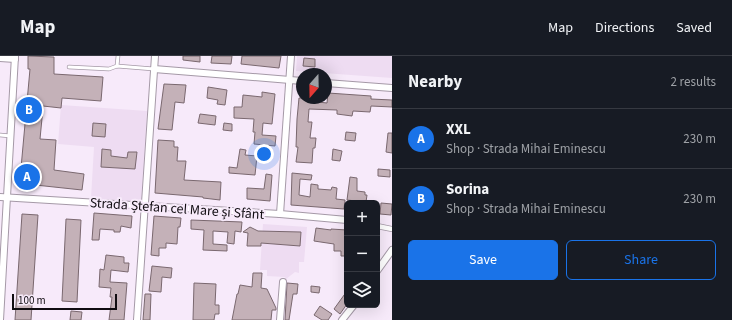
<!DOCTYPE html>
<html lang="en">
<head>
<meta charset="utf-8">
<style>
  body { margin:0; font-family:"Source Sans 3",sans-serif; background:#20242c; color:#f1f3f6 }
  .controls { position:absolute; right:12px; bottom:12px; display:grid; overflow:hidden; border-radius:6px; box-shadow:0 4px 16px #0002 }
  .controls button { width:36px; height:36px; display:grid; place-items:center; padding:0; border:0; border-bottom:1px solid #363941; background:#171b24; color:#f1f3f6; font:20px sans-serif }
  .compass { position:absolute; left:296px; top:12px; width:36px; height:36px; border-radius:50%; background:#171b24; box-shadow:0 4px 16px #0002; rotate:200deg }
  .scale { position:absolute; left:12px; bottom:10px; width:105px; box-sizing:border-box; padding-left:4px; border:2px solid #100c11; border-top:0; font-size:11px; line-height:14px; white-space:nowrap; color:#100c11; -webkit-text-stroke:3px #f7eafa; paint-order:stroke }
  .you { position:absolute; left:264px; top:98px; width:14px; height:14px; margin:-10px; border:3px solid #fff; border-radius:50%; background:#1a73e8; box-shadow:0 0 0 6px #1a73e833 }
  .badge { display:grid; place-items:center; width:26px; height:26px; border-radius:50%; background:#1a73e8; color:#fff; font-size:13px; font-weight:700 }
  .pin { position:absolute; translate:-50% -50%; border:2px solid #fff; box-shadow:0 1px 4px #0006 }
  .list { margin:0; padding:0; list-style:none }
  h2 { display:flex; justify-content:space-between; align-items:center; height:52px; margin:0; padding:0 16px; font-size:17px }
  h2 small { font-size:13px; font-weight:400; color:#9ea1a6 }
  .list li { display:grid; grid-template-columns:26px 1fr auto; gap:12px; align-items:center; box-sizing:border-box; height:60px; padding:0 16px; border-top:1px solid #363941 }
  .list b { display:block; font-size:15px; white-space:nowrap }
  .list p { margin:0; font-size:13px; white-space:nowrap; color:#9ea1a6 }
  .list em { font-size:13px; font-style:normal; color:#9ea1a6 }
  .actions { display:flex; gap:8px; padding:12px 16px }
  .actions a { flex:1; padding:9px 0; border:1px solid #1a73e8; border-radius:6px; text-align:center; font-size:14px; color:#1a73e8 }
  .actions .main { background:#1a73e8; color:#fff }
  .icon { flex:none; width:22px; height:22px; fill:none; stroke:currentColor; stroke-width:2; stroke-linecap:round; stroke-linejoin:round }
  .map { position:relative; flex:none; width:392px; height:264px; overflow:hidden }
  header { display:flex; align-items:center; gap:24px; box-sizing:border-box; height:56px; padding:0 20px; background:#171b24; border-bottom:1px solid #363941 }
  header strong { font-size:19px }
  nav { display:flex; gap:22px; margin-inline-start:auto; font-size:14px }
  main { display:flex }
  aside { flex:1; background:#171b24 }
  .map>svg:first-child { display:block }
  .built { fill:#eedcf2 }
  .building { fill:#c4b1b8; stroke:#7a686f }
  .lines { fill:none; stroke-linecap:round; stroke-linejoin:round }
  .service-casing { stroke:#a599a7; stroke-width:4.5 }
  .pedestrian-casing { stroke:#a599a7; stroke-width:6 }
  .minor-casing { stroke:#a599a7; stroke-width:8 }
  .service { stroke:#fff; stroke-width:3 }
  .pedestrian { stroke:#fff; stroke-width:4.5 }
  .minor { stroke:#fff; stroke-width:6 }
  .labels { text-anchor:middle; stroke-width:4; stroke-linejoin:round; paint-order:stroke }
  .street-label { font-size:14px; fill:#100c11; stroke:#f7eafa }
</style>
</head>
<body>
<header>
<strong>Map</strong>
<nav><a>Map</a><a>Directions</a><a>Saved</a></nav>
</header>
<main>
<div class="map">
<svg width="392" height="264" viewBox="0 0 392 264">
  <rect width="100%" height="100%" fill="#f7eafa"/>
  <!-- built -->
  <g class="built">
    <polygon points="297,0 392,0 392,22 296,15"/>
    <polygon points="61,49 147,55 141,146 91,142 94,91 58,88"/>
    <polygon points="263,168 307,171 304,206 299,206 299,217 295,216 286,223 285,221 267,220 267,214 260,214"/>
  </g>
  <!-- building -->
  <g class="building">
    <polygon points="28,0 54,1 54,18 103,21 101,45 62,42 61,52 43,50 43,52 40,83 56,84 54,114 84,118 82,134 26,128 21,127 20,123 30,13 28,13"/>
    <polygon points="183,0 200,0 200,6 183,4"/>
    <polygon points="212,0 232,0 231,8 211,7"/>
    <polygon points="242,0 281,0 279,12 241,8"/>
    <polygon points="304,2 315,3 315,11 303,10"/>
    <polygon points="164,28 186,29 184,47 175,46 172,74 158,73"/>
    <polygon points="208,31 227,34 225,49 217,48 218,44 207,42"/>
    <polygon points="262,36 275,38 272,68 263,67 262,79 276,80 275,90 254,88 255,76 253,76 254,63 234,62 234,51 242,51 243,39 262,41"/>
    <polygon points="328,37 371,40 371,43 392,44 392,51 371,50 370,56 353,55 352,60 337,58 337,54 309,53 308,66 312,66 310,82 316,82 315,92 313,92 312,107 296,106 298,91 296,91 297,63 299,42 310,42 309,45 327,47"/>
    <polygon points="200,58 216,60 215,69 198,67"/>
    <polygon points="93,67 106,68 105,81 92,80"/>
    <polygon points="224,67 232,68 232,75 223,74"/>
    <polygon points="346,76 356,77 355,85 345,84"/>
    <polygon points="388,77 392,77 392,97 386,96"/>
    <polygon points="158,84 174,85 174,91 178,91 177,105 186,105 184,124 221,126 220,144 203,142 203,141 155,137"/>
    <polygon points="102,93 111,94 111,100 127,102 128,96 137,96 135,113 101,111"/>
    <polygon points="240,93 246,94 245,99 257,100 255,119 229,117 229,111 237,112"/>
    <polygon points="333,93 342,95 340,105 332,104"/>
    <polygon points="378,113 390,114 390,121 378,120"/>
    <polygon points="292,117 312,119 311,124 300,123 299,139 310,141 311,128 318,129 318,133 331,134 332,131 337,132 336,143 345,144 344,153 291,149"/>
    <polygon points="266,118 272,119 270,145 247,143 247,132 264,133"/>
    <polygon points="350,121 357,122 357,135 365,136 365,139 367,139 366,146 347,144"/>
    <polygon points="381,147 392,148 391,159 380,158"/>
    <polygon points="94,157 132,160 131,172 121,170 120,176 114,176 114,174 100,173 99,184 92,184"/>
    <polygon points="22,158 38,159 31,264 15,264"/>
    <polygon points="154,160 181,162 180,171 178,171 177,188 166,187 166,192 159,192 159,200 151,199"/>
    <polygon points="66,163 81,164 77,246 62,245"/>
    <polygon points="191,164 242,166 241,176 235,175 234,188 227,187 228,176 213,175 213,188 227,189 227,195 203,194 204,174 191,173"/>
    <polygon points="250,171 258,175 301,176 300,190 261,187 261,190 247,190 248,177 243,176"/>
    <polygon points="316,172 331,174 331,173 347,174 347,200 341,200 341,195 334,195 334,188 314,185"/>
    <polygon points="106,199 124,201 124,207 129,207 128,216 111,214 110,226 127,227 124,264 109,264 112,241 110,241 111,232 99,231 100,213 104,214"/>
    <polygon points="152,210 172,212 171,222 162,221 161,236 149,235"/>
    <polygon points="253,217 262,217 261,232 267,233 276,252 276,254 272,254 271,264 232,264 237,238 238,238 240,229 252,231"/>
    <polygon points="194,227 216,228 215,249 219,249 219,258 215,258 214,264 193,264"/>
    <polygon points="287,227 298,228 297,238 293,238 289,264 285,264"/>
    <polygon points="311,230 320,231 319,237 311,236"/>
    <polygon points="347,235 347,248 340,258 334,253"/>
    <polygon points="145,238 151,238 150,264 143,264"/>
    <polygon points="320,250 332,258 328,264 322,264 314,259"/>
    <polygon points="71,255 82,256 81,264 70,264"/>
  </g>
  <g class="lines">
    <!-- service casing -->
    <g class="service-casing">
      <g id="service">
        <polyline points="117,10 118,0"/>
        <polyline points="69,11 109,13 117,10 154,13"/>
        <polyline points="0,79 11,80"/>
      </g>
    </g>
    <!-- pedestrian casing -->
    <g class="pedestrian-casing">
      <polyline id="pedestrian" points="377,170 392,173"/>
    </g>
    <!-- minor casing -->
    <g class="minor-casing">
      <g id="minor">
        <polyline points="0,2 15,3"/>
        <polyline points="154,13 302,25"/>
        <polyline points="326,27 392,32"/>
        <polyline points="0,141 280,158 347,164"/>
        <polyline points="280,158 291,0"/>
        <polyline points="377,215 392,194"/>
        <polyline points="0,264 15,0"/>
        <polyline points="137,264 155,0"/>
        <polyline points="280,264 283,226"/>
        <polyline points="342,264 354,249"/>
      </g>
    </g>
    <!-- service -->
    <use href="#service" class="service"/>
    <!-- pedestrian -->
    <use href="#pedestrian" class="pedestrian"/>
    <!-- minor -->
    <use href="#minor" class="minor"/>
  </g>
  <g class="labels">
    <!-- street labels -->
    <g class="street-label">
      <text transform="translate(177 152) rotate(4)" y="5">Strada Ștefan cel Mare și Sfânt</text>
    </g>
  </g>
</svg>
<div class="controls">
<button>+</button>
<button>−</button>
<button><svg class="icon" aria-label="layers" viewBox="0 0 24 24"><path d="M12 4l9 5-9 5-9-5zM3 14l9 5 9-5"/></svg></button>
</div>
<svg class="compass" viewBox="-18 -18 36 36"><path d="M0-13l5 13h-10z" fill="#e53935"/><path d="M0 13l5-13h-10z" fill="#9ea1a6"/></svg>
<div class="scale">100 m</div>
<div class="you"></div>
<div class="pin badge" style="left:27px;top:121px">A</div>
<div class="pin badge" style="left:29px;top:54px">B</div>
</div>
<aside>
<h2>Nearby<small>2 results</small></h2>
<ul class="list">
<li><span class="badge">A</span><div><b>XXL</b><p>Shop · Strada Mihai Eminescu</p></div><em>230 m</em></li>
<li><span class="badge">B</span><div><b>Sorina</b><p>Shop · Strada Mihai Eminescu</p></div><em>230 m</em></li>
</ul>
<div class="actions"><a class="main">Save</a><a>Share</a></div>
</aside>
</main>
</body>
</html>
